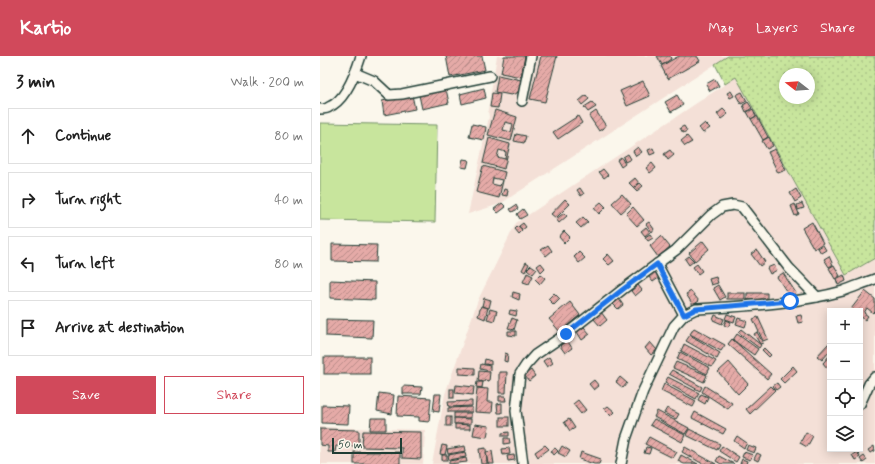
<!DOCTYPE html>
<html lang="en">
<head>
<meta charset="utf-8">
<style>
  body { margin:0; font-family:Mynerve,sans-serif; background:#f6f6f6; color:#222 }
  .controls { position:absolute; right:12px; bottom:12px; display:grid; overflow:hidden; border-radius:0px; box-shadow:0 2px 10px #0003 }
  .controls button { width:36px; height:36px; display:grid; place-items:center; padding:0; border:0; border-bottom:1px solid #e0e0e0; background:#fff; color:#222; font:20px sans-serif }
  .compass { position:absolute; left:459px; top:12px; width:36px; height:36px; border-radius:50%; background:#fff; box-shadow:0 2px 10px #0003; rotate:287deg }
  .scale { position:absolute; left:12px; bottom:10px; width:70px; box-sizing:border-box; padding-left:4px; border:2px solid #1f3d34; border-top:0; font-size:11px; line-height:14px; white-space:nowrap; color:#1f3d34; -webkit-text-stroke:3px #fbf7ec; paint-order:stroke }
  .stop { position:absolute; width:12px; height:12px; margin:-9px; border:3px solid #1a73e8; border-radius:50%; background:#fff }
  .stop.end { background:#1a73e8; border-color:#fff; box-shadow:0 1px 4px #0008 }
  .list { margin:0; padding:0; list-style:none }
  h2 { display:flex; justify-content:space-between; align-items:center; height:52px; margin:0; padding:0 16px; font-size:17px }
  h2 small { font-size:13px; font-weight:400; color:#767676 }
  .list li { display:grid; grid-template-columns:26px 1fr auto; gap:12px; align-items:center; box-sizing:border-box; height:56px; margin:0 8px 8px; padding:0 8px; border:1px solid #e0e0e0; border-radius:0px }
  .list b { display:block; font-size:15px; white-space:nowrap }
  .list em { font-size:13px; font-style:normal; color:#767676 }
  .actions { display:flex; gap:8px; padding:12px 16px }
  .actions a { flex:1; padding:9px 0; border:1px solid #d1495b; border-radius:0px; text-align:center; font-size:14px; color:#d1495b }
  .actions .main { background:#d1495b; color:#fff }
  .icon { flex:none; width:22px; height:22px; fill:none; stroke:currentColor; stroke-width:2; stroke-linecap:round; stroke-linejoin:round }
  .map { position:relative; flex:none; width:555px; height:408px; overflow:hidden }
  header { display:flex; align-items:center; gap:24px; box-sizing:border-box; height:56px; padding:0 20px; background:#d1495b; color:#fff }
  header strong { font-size:19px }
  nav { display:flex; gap:22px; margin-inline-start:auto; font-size:14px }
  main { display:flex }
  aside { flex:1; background:#fff }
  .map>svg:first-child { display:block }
  .built { fill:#f4e0d7; fill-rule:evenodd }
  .grass { fill:url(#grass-dots); stroke:#749168; fill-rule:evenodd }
  .park { fill:#c8e59d; stroke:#749168 }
  .building { fill:url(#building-hatch); stroke:#1f3d34; fill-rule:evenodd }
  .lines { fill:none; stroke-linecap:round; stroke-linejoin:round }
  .minor-casing { stroke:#1f3d34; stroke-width:12 }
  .minor { stroke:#fbf7ec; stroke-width:9 }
  .route { stroke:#1a73e8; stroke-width:5 }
</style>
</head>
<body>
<header>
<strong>Kartio</strong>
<nav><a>Map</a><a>Layers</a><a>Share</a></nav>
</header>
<main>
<aside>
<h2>3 min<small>Walk · 200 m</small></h2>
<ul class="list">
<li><svg class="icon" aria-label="ahead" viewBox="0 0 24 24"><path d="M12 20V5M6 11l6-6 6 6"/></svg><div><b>Continue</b></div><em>80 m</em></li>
<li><svg class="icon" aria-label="right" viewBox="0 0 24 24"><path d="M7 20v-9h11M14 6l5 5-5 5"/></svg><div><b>Turn right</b></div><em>40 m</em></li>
<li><svg class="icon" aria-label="left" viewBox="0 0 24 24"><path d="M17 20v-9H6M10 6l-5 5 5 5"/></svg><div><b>Turn left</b></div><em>80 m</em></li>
<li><svg class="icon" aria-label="arrive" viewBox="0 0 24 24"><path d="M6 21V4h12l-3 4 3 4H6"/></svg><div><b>Arrive at destination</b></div></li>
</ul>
<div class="actions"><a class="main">Save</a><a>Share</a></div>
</aside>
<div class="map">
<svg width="555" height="408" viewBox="0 0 555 408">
  <defs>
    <pattern id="grass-dots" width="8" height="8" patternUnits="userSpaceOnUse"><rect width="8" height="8" fill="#c8e59d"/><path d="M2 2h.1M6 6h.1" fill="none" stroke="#abc588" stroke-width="1.8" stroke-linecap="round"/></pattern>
    <pattern id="building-hatch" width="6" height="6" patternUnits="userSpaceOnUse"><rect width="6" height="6" fill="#e5aaa7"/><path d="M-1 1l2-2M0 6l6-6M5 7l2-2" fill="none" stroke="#b98c89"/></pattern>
  </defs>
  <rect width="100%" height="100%" fill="#fbf7ec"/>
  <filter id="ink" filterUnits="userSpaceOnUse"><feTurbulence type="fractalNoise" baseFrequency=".025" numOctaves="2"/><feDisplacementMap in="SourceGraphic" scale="8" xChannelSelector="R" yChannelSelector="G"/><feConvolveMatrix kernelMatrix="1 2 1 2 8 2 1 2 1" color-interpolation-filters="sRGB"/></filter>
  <g filter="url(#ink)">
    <!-- built -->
    <g class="built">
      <polygon points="177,0 408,0 180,148 148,158 169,61 168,54"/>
      <path d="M 416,21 L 526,219 L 555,202 L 555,408 L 112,408 L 125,338 L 158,244 L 196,167 ZM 510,255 L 540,255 L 540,393 L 510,393 Z"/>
      <polygon points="0,371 105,374 103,408 0,408"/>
    </g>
    <!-- grass -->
    <path class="grass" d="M 408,0 L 555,0 L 555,202 L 526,219 L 416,21 L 405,28 L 395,8 ZM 465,18 L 489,18 L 489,42 L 465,42 Z"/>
    <!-- park -->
    <polygon class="park" points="0,67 117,69 115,166 0,164"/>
    <!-- building -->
    <g class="building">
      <polygon points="126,0 162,0 165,14 130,21"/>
      <polygon points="184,0 205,0 201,21 181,17"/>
      <polygon points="221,0 237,0 225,46 210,43"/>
      <polygon points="337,0 350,0 351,3 342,9"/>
      <polygon points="359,0 377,0 380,5 348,23 341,10"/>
      <polygon points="178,19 201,24 199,34 197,37 191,39 175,36"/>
      <polygon points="395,23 399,30 390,35 386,28"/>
      <polygon points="323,25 330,40 307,50 300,35"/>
      <polygon points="164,32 166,42 142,48 140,38"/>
      <polygon points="126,33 129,47 102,53 99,39"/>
      <polygon points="411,35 414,40 410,42 407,37"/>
      <polygon points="422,36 427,45 421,48 416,39"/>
      <polygon points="172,37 180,38 178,52 170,51"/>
      <polygon points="92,39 95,53 64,59 62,45"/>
      <polygon points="266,39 269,43 262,49 259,45"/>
      <polygon points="357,39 363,49 351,56 345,46"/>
      <polygon points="272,46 276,51 268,56 264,51"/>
      <polygon points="428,46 432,52 426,56 423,49"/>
      <polygon points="403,53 408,58 401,63 397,58"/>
      <polygon points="433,53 436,60 431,63 427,56"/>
      <path d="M 175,54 L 197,61 L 191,85 L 168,79 ZM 185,66 L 193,68 L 191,76 L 183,74 Z"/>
      <polygon points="276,55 286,70 279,75 269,60"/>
      <polygon points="258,60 262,67 238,83 233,76"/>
      <polygon points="437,60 448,81 443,84 431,63"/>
      <polygon points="385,67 390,72 383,77 379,72"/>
      <polygon points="152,68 166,71 164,84 149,81"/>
      <polygon points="364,70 367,75 363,77 360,72"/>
      <polygon points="196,78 206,80 204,87 194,85"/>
      <polygon points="367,80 372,86 365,90 361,85"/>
      <polygon points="449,81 453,90 447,93 442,85"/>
      <path d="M 169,82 L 190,88 L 184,113 L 163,107 ZM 179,94 L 186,96 L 185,103 L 177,101 Z"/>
      <polygon points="318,91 322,96 316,100 313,95"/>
      <polygon points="333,92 335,97 330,99 328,94"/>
      <polygon points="455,93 466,114 458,117 448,96"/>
      <polygon points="350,94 354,99 348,104 344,98"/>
      <polygon points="308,98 311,103 305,106 303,101"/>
      <polygon points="301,101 305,108 301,111 297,104"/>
      <polygon points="143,103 149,104 147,112 141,111"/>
      <polygon points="332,107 336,112 330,117 326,112"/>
      <path d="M 163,110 L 185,116 L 179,142 L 156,136 ZM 173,122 L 182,124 L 180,130 L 172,128 Z"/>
      <polygon points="283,113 288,119 284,122 279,116"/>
      <polygon points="315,122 319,127 314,132 309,127"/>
      <polygon points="320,127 323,130 317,135 314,132"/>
      <polygon points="260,132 264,138 261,140 257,134"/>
      <polygon points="184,133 188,134 187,140 182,139"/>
      <polygon points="476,133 481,142 475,146 470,137"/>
      <polygon points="302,138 311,148 301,157 292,147"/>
      <polygon points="245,143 250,148 236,162 231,158"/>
      <polygon points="281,146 286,151 279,158 274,152"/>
      <polygon points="182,147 186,151 178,157 174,153"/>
      <polygon points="482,147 484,152 478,154 477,149"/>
      <polygon points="475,148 479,158 475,160 471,150"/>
      <polygon points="196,149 198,153 192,156 190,153"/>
      <polygon points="313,151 324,164 317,170 306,158"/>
      <polygon points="203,153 207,159 200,163 197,158"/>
      <polygon points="244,157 247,160 239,167 236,163"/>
      <polygon points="263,161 268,166 261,172 256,167"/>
      <polygon points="329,166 334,173 332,176 326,168"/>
      <polygon points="492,166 503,187 494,193 482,172"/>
      <polygon points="203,167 206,171 202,174 199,170"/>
      <polygon points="198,170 202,175 199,178 195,173"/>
      <polygon points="326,171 330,176 325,180 321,175"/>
      <polygon points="244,175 250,181 244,187 239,181"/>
      <polygon points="330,178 333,182 328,185 325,181"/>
      <polygon points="341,180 350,191 338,201 330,190"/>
      <polygon points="383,185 389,193 375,205 369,197"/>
      <polygon points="12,188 57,189 56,206 12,205"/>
      <polygon points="228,189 232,195 226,200 221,194"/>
      <polygon points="503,189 506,194 501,197 498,192"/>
      <polygon points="437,194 445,206 440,210 431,198"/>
      <polygon points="259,196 265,202 259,207 254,201"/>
      <polygon points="288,198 294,205 289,209 283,203"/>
      <polygon points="369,200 374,205 369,209 365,203"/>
      <polygon points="509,200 513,209 509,211 504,203"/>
      <polygon points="206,206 209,208 205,216 202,214"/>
      <polygon points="221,207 225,212 221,216 217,210"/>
      <polygon points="377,208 382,215 378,218 373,211"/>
      <polygon points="211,209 217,213 213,218 207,213"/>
      <polygon points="454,209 457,214 450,218 447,212"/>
      <polygon points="514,209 520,220 515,223 509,212"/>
      <polygon points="335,215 340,221 333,226 328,220"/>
      <polygon points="207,217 213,220 209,228 203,226"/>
      <polygon points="463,217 476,237 470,241 457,221"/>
      <polygon points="220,218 225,222 220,228 215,223"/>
      <polygon points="524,219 526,225 518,229 516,223"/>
      <polygon points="396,221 398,227 391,229 389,223"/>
      <polygon points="10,224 55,226 55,244 10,242"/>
      <polygon points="318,229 322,234 315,240 311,235"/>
      <polygon points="398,229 405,241 400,244 393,232"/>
      <polygon points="371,235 379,245 373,249 366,238"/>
      <polygon points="545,235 555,243 555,255 553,257 547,252 544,257 548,260 545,264 540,260 540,255 534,255 531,253"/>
      <polygon points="193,236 200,238 199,244 192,241"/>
      <polygon points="234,237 240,243 234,249 228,243"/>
      <rect x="407" y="237" width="18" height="6"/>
      <polygon points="427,237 447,237 447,243 427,244"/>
      <polygon points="164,242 171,244 169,252 162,250"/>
      <polygon points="299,243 303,249 298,253 293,248"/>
      <polygon points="250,246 260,259 240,276 229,263"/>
      <polygon points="161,250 168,252 165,263 158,260"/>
      <polygon points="170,253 177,255 174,265 167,263"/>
      <polygon points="190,254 197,255 196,260 189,258"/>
      <polygon points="281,256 287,264 280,270 273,262"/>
      <polygon points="407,258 416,261 414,266 405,263"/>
      <polygon points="395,259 404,263 402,268 393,264"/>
      <polygon points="481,259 483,266 478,267 476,260"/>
      <polygon points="438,261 448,283 443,285 433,263"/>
      <polygon points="192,262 197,264 194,274 188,272"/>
      <polygon points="418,262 427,265 425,271 416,268"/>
      <polygon points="6,263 53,264 52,282 6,280"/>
      <polygon points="406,264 411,266 408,271 404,269"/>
      <polygon points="264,271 270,278 262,284 257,276"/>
      <polygon points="374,272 405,289 401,295 370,278"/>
      <polygon points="421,273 441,289 439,292 418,276"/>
      <polygon points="188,275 196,275 196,280 188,279"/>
      <polygon points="437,276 443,287 440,288 434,278"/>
      <polygon points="417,278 438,293 434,299 413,284"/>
      <polygon points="370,279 400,297 397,303 366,285"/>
      <polygon points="412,283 451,318 447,323 408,288"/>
      <polygon points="247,284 252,292 245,297 240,290"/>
      <polygon points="330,286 337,294 331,299 325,292"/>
      <polygon points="509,287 510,295 502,304 497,300"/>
      <polygon points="364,288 396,305 392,311 361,295"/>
      <polygon points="444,292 451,299 449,301 442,294"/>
      <polygon points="360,296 390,312 387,318 357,303"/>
      <polygon points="185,297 188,298 187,306 184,305"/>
      <polygon points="510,299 510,309 507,312 503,307"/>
      <rect x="4" y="301" width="46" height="17"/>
      <polygon points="229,301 233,307 227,311 223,305"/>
      <polygon points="165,303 171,305 171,309 164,308"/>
      <polygon points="356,306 387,319 384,326 353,312"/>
      <polygon points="409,306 428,328 418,338 398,316"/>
      <polygon points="161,308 170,310 170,315 160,313"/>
      <polygon points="473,310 477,315 464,327 460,323"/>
      <polygon points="139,311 155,312 155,319 139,318"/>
      <polygon points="211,314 215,320 209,325 204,319"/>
      <polygon points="352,314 382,331 380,335 349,318"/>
      <polygon points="159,315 170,316 169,325 165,324 164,326 158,325"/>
      <polygon points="179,316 187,316 186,337 179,337"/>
      <polygon points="300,321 307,327 303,332 296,326"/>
      <polygon points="348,321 379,337 376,343 345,326"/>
      <polygon points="274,324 279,330 274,334 269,328"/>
      <polygon points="157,326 163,326 162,332 156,331"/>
      <polygon points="457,327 460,331 456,334 453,330"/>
      <polygon points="344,328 376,345 373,351 341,335"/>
      <polygon points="136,329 154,331 153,339 135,337"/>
      <polygon points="83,330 102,331 101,338 83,338"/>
      <polygon points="385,330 412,347 408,353 382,336"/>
      <polygon points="451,330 455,334 430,358 426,353"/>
      <polygon points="157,332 168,333 167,346 173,346 172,357 155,356"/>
      <rect x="130" y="333" width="4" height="9"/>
      <polygon points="59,337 74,339 72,358 57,355"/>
      <polygon points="115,338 121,338 119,356 113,355"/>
      <polygon points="381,338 388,341 385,348 378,344"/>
      <polygon points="78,340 111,342 109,366 99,365 99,361 77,360"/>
      <polygon points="179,340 185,340 186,345 179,345"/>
      <polygon points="258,344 266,354 261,358 253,348"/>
      <polygon points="152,345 152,350 129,351 128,346"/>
      <polygon points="182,347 182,357 178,357 177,348"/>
      <polygon points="2,349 29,350 28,368 2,367"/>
      <polygon points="288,350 295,356 291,360 284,353"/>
      <polygon points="152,351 152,356 128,356 128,352"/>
      <polygon points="347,352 359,358 356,363 344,357"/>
      <polygon points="337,355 369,372 365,378 334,361"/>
      <polygon points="375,356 406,373 403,378 372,362"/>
      <rect x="134" y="357" width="17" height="5"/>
      <rect x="126" y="361" width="5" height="9"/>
      <rect x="180" y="361" width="9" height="9"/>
      <polygon points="51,362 66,362 66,374 50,374"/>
      <polygon points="134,362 151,363 151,368 134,368"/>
      <polygon points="249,363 255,372 250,375 244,366"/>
      <polygon points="334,363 365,379 362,386 330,369"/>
      <polygon points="135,368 150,369 150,373 135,373"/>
      <polygon points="155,368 169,370 167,381 153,379"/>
      <polygon points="0,373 39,374 39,390 16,390 15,396 8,396 8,390 0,389"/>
      <polygon points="369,373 400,388 397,394 366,379"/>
      <polygon points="43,375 101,376 101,403 82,402 82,392 42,391"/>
      <polygon points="189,376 189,380 182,380 182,377"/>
      <polygon points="486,376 493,380 487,391 480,387"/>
      <polygon points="417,380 427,387 424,392 414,385"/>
      <polygon points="329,381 357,396 353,402 325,388"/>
      <polygon points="184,382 189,382 190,387 184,388"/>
      <polygon points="122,389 127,390 125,399 120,398"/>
      <polygon points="225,389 229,393 218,401 215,396"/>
      <polygon points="428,389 436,392 434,397 426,394"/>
      <polygon points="145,390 146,395 128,398 127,393"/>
      <polygon points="242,390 250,395 246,401 238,397"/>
      <polygon points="402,390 419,401 416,406 399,395"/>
      <polygon points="554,390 555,395 550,397 548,394"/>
      <polygon points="326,391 331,392 329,398 324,397"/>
      <polygon points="365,391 396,408 383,408 362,396"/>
      <polygon points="166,392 167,408 161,408 159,393"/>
      <polygon points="189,392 190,398 183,399 182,393"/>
      <polygon points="235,392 238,395 234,399 231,395"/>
      <polygon points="172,395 174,408 168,408 166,396"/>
      <rect x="34" y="396" width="46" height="12"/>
      <polygon points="145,396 146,401 129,404 128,399"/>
      <polygon points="261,396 281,403 279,408 274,408 259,403"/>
      <polygon points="424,396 433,399 430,404 422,401"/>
      <polygon points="537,396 540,401 535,404 532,399"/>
      <polygon points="437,397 441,399 438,405 434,403"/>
      <rect x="122" y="399" width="5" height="5"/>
      <polygon points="194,399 195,404 188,405 187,400"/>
      <polygon points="361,399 378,408 364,408 358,405"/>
      <polygon points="399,400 414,408 401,408 396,405"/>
      <polygon points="544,400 547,404 543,407 540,403"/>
      <polygon points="146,402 147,406 129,408 129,405"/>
      <polygon points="422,403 427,405 426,408 420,408"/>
    </g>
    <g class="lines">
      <!-- minor casing -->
      <g class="minor-casing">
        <g id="minor">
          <polyline points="35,17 54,25 69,39 82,38 170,20"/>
          <polyline points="202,45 211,0"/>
          <path d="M 0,53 C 3,53 7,53 9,51 C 26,44 36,16 41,0"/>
          <polyline points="337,208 364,259"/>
          <polyline points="540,348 549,328 555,321"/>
          <polyline points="203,408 196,355 200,318 206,309 215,299 246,278 302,234 356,194 391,159 402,151 413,149 422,151 469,212 497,241"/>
          <path d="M 301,408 L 306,383 L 323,335 L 354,270 L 364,259 L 376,253 C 425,250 476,248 523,235 C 534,231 544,227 555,223"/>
        </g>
      </g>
      <!-- minor -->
      <use href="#minor" class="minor"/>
    </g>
  </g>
  <g class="lines" filter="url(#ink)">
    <!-- route -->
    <polyline class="route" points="246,278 302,234 337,208 364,259 376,253 470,245"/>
  </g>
</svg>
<div class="controls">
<button>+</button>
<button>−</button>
<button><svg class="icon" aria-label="locate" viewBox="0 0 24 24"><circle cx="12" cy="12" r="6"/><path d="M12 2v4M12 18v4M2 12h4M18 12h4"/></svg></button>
<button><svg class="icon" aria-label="layers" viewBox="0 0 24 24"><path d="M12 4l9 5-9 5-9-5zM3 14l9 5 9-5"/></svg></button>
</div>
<svg class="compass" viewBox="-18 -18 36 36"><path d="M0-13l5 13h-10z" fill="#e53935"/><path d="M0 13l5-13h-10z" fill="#767676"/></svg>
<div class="scale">50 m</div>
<div class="stop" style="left:470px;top:245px"></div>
<div class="stop end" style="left:246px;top:278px"></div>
</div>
</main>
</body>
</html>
